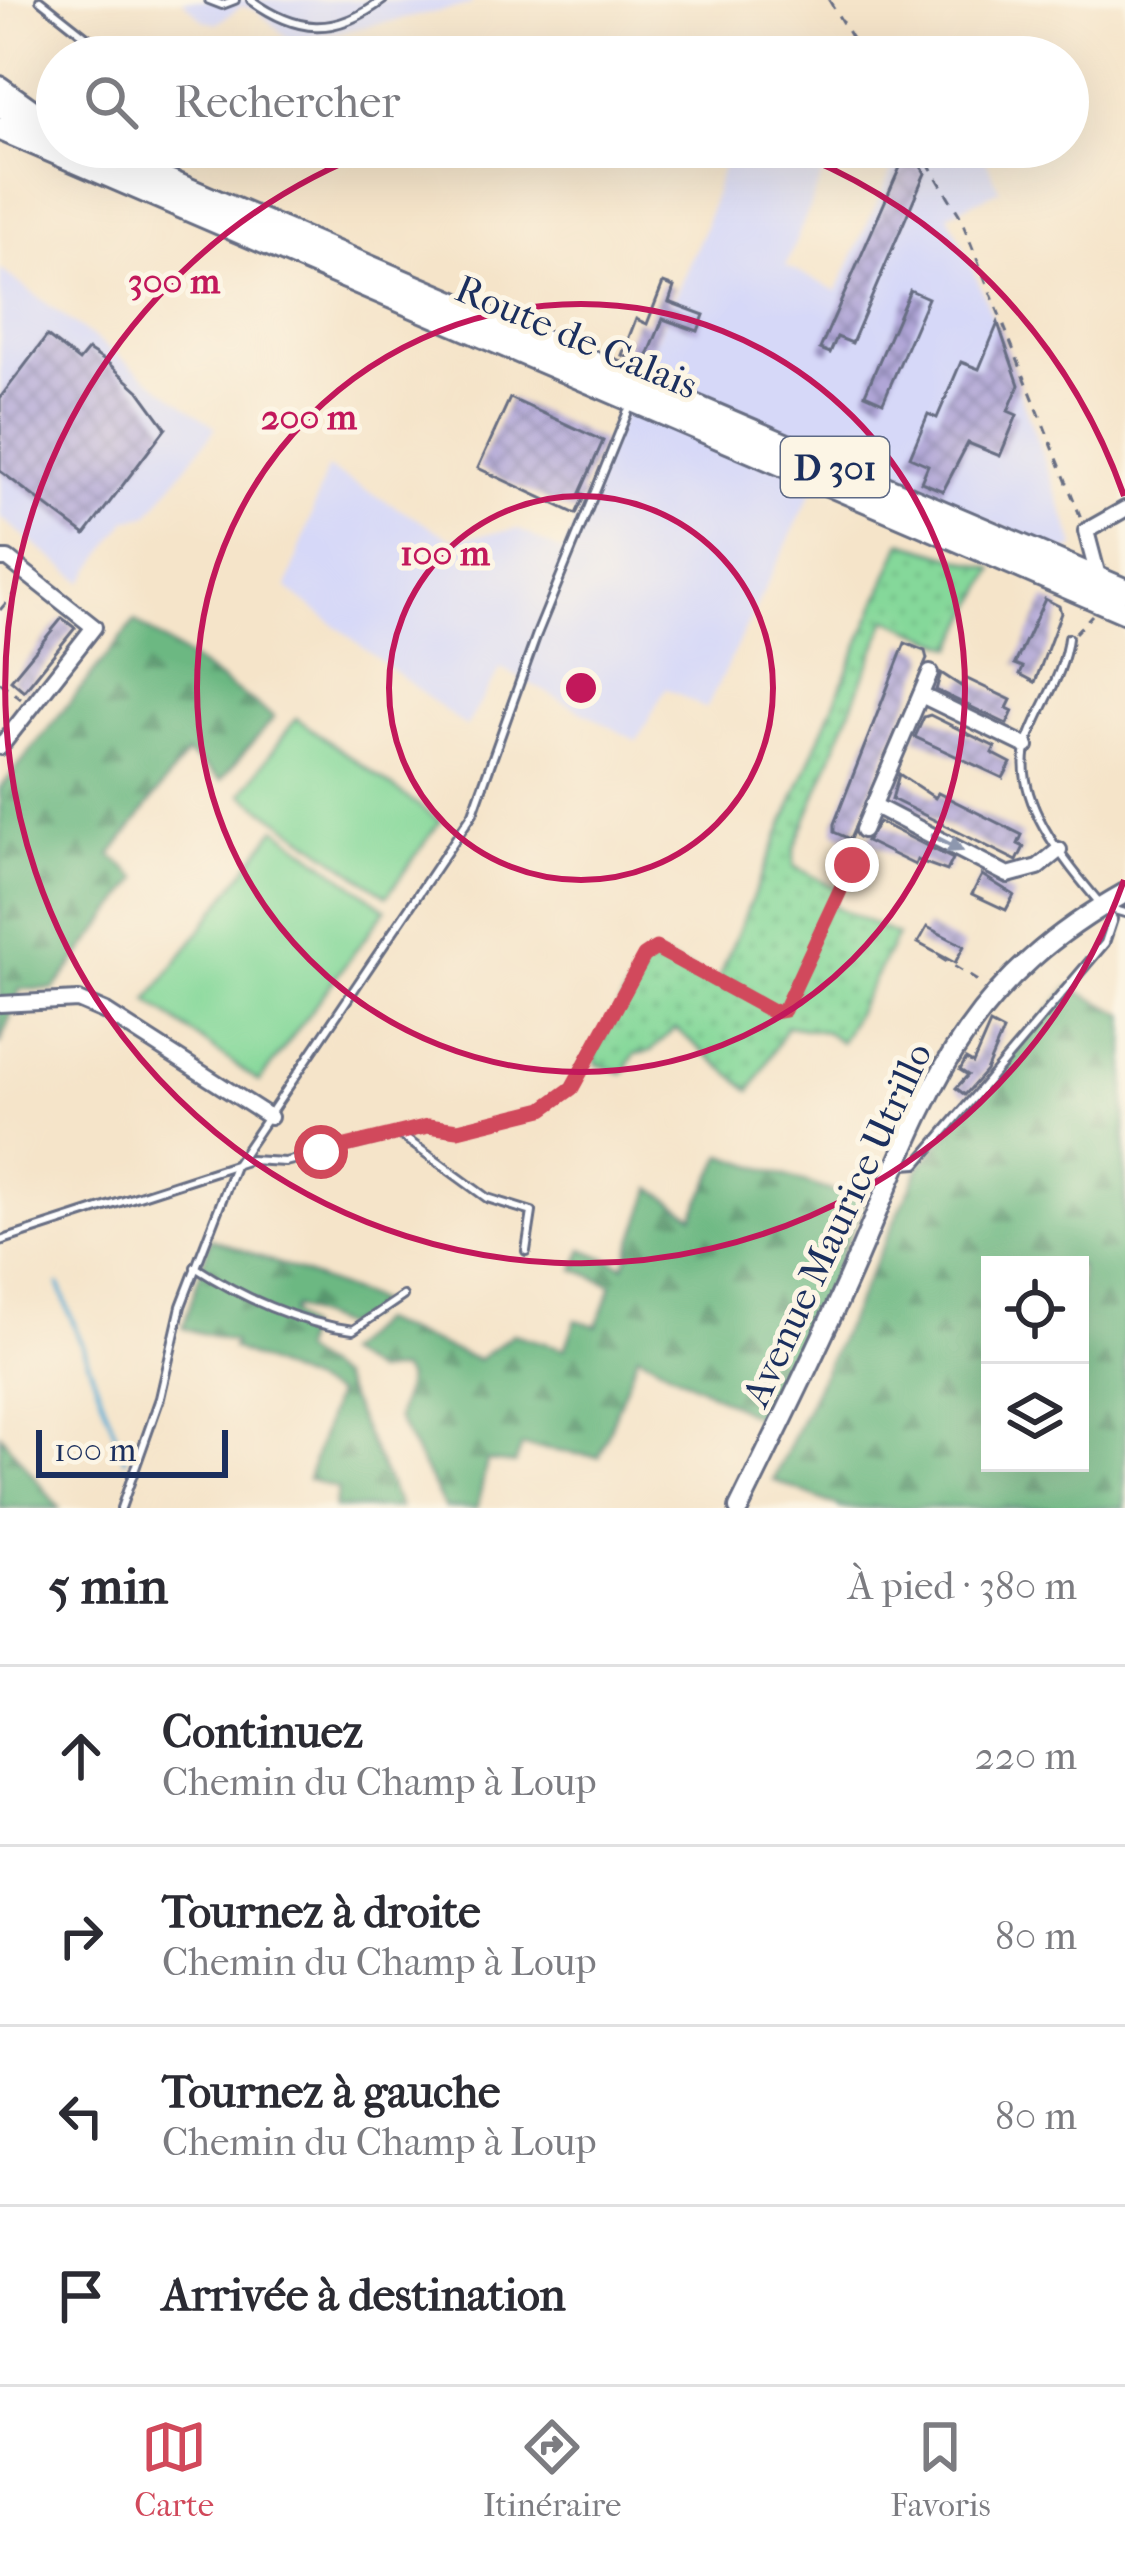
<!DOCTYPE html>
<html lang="fr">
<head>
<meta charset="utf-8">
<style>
  body { margin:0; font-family:"IM FELL French Canon",serif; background:#f2f2f3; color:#2b2b33 }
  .controls { position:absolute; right:36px; bottom:36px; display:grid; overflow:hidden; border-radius:0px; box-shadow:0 12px 48px #0002 }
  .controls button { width:108px; height:108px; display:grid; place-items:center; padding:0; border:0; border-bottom:3px solid #e1e1e2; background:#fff; color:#2b2b33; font:60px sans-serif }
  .scale { position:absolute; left:36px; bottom:30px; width:192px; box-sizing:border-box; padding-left:12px; border:6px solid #1b2f5e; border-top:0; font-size:33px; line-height:42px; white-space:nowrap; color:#1b2f5e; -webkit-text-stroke:9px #fcf5e5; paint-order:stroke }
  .stop { position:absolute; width:36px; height:36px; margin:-27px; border:9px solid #d1495b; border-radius:50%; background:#fff }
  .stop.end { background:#d1495b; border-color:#fff; box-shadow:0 3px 12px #0008 }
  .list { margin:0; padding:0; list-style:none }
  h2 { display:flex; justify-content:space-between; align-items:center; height:156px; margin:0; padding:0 48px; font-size:51px }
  h2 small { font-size:39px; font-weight:400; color:#7c7c81 }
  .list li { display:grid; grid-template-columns:78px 1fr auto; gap:36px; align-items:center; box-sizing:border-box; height:180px; padding:0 48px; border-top:3px solid #e1e1e2 }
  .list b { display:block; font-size:45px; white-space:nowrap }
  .list p { margin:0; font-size:39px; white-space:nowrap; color:#7c7c81 }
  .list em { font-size:39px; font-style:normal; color:#7c7c81 }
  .icon { flex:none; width:66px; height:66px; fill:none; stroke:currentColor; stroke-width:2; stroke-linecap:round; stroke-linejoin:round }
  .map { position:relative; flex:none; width:1125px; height:1508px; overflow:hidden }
  .search { position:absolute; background:#fff; box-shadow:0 12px 48px #0002; left:36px; right:36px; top:36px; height:132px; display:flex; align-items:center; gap:30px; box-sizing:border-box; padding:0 42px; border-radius:66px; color:#7c7c81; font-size:45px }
  .sheet { height:876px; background:#fff }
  nav { display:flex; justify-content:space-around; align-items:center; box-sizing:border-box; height:168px; border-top:3px solid #e1e1e2; background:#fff; font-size:33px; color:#7c7c81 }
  nav a { display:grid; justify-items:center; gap:6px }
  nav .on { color:#d1495b }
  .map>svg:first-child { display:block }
  .built { fill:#d6d8f8 }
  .green { fill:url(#green-dots); stroke:#50847c; stroke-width:3 }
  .forest { fill:url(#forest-firs); stroke:#447470; stroke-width:3; fill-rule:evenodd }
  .pitch { fill:#85d89a; stroke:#50847c; stroke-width:3 }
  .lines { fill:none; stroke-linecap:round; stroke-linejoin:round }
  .stream { stroke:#57aad2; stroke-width:4.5 }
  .building { fill:url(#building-cross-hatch) }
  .lane-casing { stroke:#676e83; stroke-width:12 }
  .street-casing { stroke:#676e83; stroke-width:20 }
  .secondary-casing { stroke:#676e83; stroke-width:24 }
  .primary-casing { stroke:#676e83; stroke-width:27 }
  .path { stroke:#676e83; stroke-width:3; stroke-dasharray:9 9; stroke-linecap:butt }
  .lane { stroke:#fff; stroke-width:6 }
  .street { stroke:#fff; stroke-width:14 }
  .secondary { stroke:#fff; stroke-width:18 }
  .primary { stroke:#fff; stroke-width:21 }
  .oneway { fill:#8d97ae }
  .route { stroke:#d1495b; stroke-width:15 }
  .ring { fill:none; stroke:#c2185b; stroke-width:6 }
  .labels { text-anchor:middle; stroke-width:10; stroke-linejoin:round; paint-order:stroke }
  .shield { fill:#fcf5e5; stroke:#5e6a86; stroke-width:3 }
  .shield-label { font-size:36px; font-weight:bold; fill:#1b2f5e }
  .street-label { font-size:39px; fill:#1b2f5e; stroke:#fcf5e5 }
  .centre { fill:#c2185b; stroke:#fcf5e5; stroke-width:6 }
  .ring-label { font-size:36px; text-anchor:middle; font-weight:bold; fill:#c2185b; stroke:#fcf5e5; stroke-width:10; stroke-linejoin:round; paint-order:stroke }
</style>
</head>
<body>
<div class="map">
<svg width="1125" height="1508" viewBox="0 0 1125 1508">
  <defs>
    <pattern id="green-dots" width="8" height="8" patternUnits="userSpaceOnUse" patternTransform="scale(3)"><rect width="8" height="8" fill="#85d89a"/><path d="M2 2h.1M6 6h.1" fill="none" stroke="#72ba87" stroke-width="1.8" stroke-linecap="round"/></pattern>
    <pattern id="forest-firs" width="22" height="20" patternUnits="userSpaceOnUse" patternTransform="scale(3)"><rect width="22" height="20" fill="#6cb882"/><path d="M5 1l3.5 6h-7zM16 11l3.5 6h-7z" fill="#58966e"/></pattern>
    <pattern id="building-cross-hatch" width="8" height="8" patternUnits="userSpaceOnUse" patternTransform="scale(3)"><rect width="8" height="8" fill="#b0a6d7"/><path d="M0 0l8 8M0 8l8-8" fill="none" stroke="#8e88b2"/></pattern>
  </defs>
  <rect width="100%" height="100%" fill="#fcf5e5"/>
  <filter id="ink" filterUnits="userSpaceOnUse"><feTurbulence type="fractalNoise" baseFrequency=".00833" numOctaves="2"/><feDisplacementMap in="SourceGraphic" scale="24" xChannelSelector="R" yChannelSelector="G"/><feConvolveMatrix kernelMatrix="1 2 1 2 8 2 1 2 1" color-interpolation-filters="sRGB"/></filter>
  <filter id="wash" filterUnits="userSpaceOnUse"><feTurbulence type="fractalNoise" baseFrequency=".004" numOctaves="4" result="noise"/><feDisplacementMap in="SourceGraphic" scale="48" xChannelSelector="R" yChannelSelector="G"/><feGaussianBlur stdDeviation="2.7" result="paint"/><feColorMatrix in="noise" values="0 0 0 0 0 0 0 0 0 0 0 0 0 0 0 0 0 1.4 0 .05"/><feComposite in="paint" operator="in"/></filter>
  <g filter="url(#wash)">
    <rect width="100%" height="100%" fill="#f5e4c9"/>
    <!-- built -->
    <g class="built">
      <polygon points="182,0 473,0 470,5 292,42 257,10 242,6 216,24 203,20"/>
      <polygon points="728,147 826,147 826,166 786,266 837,291 902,147 980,147 1000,190 948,214 983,292 1076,547 1063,553 830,455 706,709 666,688 637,741 501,668 466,727 287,588 327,468 452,539 518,529 563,552 705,227"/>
      <polygon points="0,269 216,428 148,515 127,520 83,582 0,517"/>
    </g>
    <!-- green -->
    <polygon class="green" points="902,542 994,569 954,647 887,619 794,850 794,866 836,888 834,906 897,935 841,1042 826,1032 787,1026 751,1091 675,1028 651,1051 635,1054 623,1073 597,1064 594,1053 643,961 657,956 717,982"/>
    <!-- forest -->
    <g class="forest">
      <polygon points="135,621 274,717 221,780 187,753 111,855 138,879 54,989 20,989 0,1045 0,789"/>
      <path d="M 1069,987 L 1125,1015 L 1125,1508 L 842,1508 L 773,1480 L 920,1167 ZM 990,1265 L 1080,1265 L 1080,1463 L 990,1463 Z"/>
      <polygon points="723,1155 864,1202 769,1424 638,1354 599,1457 522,1446 515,1464 487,1461 477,1508 445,1508 397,1418 407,1379 400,1370 374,1373 343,1353 378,1321 478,1360 513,1334 565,1349 576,1320 597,1326 612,1285 575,1269 583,1249 624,1266 652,1188 693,1216"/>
      <polygon points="211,1238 379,1302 367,1317 341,1326 294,1307 291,1313 306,1329 300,1351 340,1379 400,1508 334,1508 338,1489 308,1479 335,1394 232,1348 234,1342 183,1328"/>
      <polygon points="0,1434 59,1508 0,1508"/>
    </g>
    <!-- pitch -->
    <g class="pitch">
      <polygon points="296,718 440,821 387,896 242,794"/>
      <polygon points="276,828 386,909 259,1082 148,1001"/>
    </g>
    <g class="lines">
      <!-- stream -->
      <polyline class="stream" points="59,1285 125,1459"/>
    </g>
    <g id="blocks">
      <!-- building -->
      <g class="building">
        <polygon points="909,147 925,173 852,343 837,337 830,353 820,349"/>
        <polygon points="663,283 674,287 669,302 704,315 698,331 663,319 645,363 622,355 636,319 647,324"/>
        <polygon points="910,290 928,298 883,402 865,394"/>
        <polygon points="998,323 1019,385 1008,411 1017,415 1000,456 968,443 943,491 921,482 928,465 910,457 928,414 937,418 961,362 979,369"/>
        <polygon points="47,336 79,361 88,350 108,363 139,391 166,428 85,535 0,471 0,398"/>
        <polygon points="510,398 603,441 580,493 585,495 576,514 478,468"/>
        <polygon points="1045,599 1059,606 1061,613 1035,682 1020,674 1023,667 1015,664"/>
        <polygon points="62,618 75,628 24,691 11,680"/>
        <polygon points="905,643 925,651 927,659 850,839 834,832 834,824"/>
        <polygon points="941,673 961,686 965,678 1011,700 1007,708 1013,711 1007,724 936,690"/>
        <polygon points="930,715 995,747 992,753 1011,763 1003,778 915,737 924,717"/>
        <polygon points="899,774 935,798 938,793 1022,835 1018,844 1024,847 1017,861 892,799"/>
        <polygon points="879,822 953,859 947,871 917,860 915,865 866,841"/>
        <polygon points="982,875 1014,895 1006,910 972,894"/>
        <polygon points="927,927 964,946 955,963 918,943"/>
        <polygon points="990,1024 1003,1031 986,1071 965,1095 956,1088 968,1075 960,1070 966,1059 973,1063"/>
      </g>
    </g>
  </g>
  <g filter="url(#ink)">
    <use href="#blocks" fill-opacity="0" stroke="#676e83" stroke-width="3"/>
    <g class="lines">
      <!-- lane casing -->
      <g class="lane-casing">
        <g id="lane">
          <polyline points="40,0 112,57"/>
          <polyline points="209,0 222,5 235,0"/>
          <path d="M 251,0 C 297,33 334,37 383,0"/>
          <polyline points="1111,909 1125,913"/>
          <polyline points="402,1136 487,1198 532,1212 526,1251"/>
          <path d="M 904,1165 L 917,1164 L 1105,943 L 1113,919 C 1077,875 1008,803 1028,741 C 1040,706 1064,675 1068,638"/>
          <polyline points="0,1241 250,1160 285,1162 428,1126 458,1130 543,1109 572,1088 591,1052"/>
          <path d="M 195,1267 C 241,1297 298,1323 353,1330 L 403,1296"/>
          <polyline points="121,1508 160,1398 181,1306 235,1166 473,813 537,634 631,404"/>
        </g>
      </g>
      <!-- street casing -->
      <g class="street-casing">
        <g id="street">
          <polyline points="0,559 8,559 94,627 0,747"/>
          <polyline points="1099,580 1086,531 1125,509"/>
          <polyline points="921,695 1026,746"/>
          <polyline points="873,805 1008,875 1038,867 1059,850"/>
          <polyline points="863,830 930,673"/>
          <polyline points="0,1004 78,1000 106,1012 270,1117"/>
        </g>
      </g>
      <!-- secondary casing -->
      <g class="secondary-casing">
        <g id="secondary">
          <polyline points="0,86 42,116"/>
          <path d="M 739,1508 C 778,1428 818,1349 853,1268 C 926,1100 954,989 1125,893"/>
        </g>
      </g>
      <!-- primary casing -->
      <g class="primary-casing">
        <g id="primary">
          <polyline points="0,107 57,132"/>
          <polyline points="0,129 1125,612"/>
          <polyline points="90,147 1125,590"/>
        </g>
      </g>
      <!-- path -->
      <g class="path">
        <polyline points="829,0 863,57"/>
        <polyline points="918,147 959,214 1081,518"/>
        <polyline points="0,610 22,584"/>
        <polyline points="1075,633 1092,615"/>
        <polyline points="0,682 21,699"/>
        <polyline points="939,957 984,985"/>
        <polyline points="594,1046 644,956 656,948 773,1012 785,1010 859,842"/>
      </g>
      <!-- lane -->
      <use href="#lane" class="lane"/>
      <!-- street -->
      <use href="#street" class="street"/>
      <!-- secondary -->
      <use href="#secondary" class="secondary"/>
      <!-- primary -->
      <use href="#primary" class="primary"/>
    </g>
    <!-- one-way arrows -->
    <defs><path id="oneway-solid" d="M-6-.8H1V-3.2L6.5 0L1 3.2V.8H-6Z" transform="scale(3)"/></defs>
    <use class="oneway" href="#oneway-solid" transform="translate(947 843) rotate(27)"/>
  </g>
  <g class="lines" filter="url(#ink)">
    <!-- route -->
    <polyline class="route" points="321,1152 428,1126 458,1130 543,1109 572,1088 644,956 656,948 773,1012 784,1010 852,865"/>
  </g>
  <!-- distance rings -->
  <g class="ring">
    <circle cx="581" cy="688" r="192"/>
    <circle cx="581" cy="688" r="384"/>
    <path d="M1124 880A576 576 0 1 1 379 148M783 148A576 576 0 0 1 1124 496"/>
  </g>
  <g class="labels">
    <!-- shield labels -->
    <rect class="shield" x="781" y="437" width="108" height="60" rx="9"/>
    <g class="shield-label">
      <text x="835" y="480">D 301</text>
    </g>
    <!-- street labels -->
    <g class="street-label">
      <text transform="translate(577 336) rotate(23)" y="14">Route de Calais</text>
      <text transform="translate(836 1224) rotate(-65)" y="14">Avenue Maurice Utrillo</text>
    </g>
  </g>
  <circle cx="581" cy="688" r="18" class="centre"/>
  <g class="ring-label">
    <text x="174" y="293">300 m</text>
    <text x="309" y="429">200 m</text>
    <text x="445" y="565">100 m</text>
  </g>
</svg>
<div class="controls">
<button><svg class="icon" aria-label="locate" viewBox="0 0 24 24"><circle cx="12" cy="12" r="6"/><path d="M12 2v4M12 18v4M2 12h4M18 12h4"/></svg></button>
<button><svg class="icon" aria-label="layers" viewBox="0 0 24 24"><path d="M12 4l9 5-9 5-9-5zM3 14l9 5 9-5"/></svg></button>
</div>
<div class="scale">100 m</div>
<div class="stop" style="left:321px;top:1152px"></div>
<div class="stop end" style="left:852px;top:865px"></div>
<div class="search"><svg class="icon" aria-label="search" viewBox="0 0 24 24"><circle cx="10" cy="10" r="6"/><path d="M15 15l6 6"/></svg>Rechercher</div>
</div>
<section class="sheet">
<h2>5 min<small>À pied · 380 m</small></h2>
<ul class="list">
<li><svg class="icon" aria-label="ahead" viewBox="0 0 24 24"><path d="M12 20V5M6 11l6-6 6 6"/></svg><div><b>Continuez</b><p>Chemin du Champ à Loup</p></div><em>220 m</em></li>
<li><svg class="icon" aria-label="right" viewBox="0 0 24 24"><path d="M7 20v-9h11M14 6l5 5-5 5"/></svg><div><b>Tournez à droite</b><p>Chemin du Champ à Loup</p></div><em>80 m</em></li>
<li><svg class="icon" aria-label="left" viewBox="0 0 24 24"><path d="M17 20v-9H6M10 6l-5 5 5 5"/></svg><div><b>Tournez à gauche</b><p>Chemin du Champ à Loup</p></div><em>80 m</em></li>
<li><svg class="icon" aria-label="arrive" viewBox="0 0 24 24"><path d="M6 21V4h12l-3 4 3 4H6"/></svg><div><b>Arrivée à destination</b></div></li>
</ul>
</section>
<nav>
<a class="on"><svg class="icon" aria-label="map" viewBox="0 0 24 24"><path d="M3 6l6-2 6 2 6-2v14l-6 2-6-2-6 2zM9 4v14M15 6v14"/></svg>Carte</a>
<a><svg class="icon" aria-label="directions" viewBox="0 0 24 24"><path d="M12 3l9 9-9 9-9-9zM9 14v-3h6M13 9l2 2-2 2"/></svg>Itinéraire</a>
<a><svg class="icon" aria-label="saved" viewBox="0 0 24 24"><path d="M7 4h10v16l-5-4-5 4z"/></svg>Favoris</a>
</nav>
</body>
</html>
